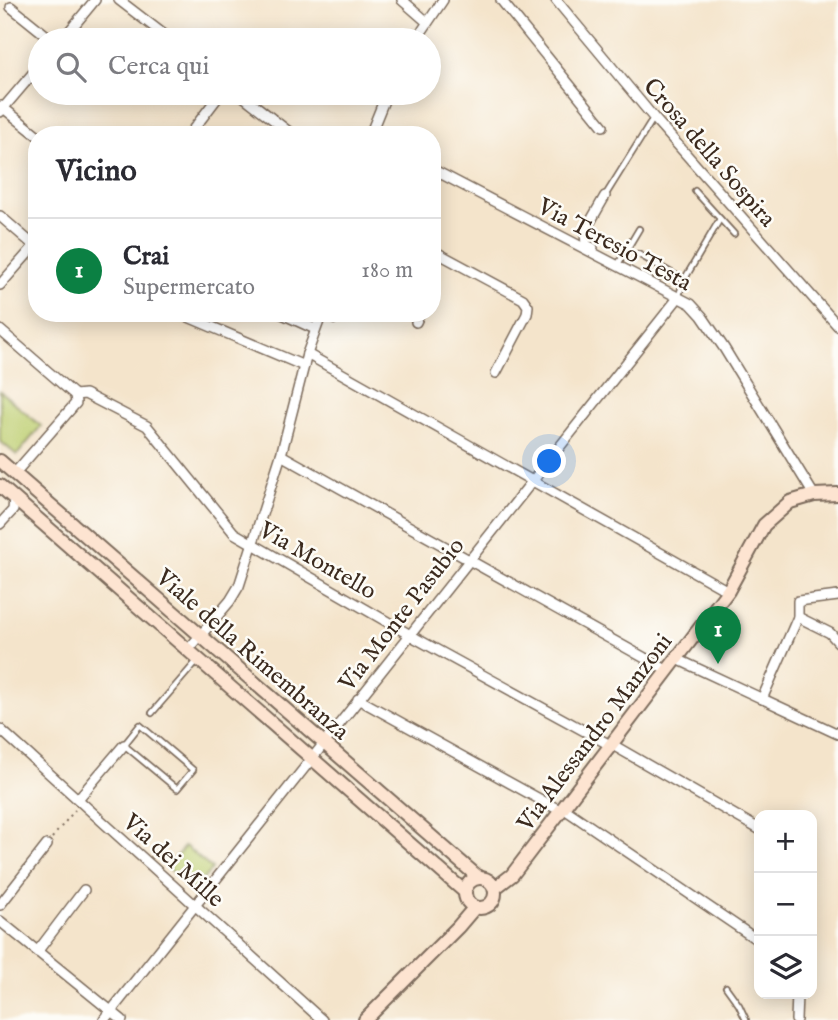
<!DOCTYPE html>
<html lang="it">
<head>
<meta charset="utf-8">
<style>
  body { margin:0; font-family:"IM FELL English",serif; background:#f7f7f7; color:#2b2b33 }
  .controls { position:absolute; right:21px; bottom:21px; display:grid; overflow:hidden; border-radius:14px; box-shadow:0 4px 18px #0003 }
  .controls button { width:63px; height:63px; display:grid; place-items:center; padding:0; border:0; border-bottom:2px solid #e1e1e2; background:#fff; color:#2b2b33; font:35px sans-serif }
  .you { position:absolute; left:550px; top:462px; width:24px; height:24px; margin:-18px; border:5px solid #fff; border-radius:50%; background:#1a73e8; box-shadow:0 0 0 10px #1a73e833 }
  .badge { display:grid; place-items:center; width:46px; height:46px; border-radius:50%; background:#0b8043; color:#fff; font-size:23px; font-weight:700 }
  .pin { position:absolute; translate:-50% -58px; filter:drop-shadow(0 2px 4px #0008) }
  .pin::after { content:''; position:absolute; top:37px; width:24px; height:21px; background:inherit; clip-path:polygon(0 0,100% 0,50% 100%) }
  .list { margin:0; padding:0; list-style:none }
  h2 { display:flex; justify-content:space-between; align-items:center; height:91px; margin:0; padding:0 28px; font-size:30px }
  h2 small { font-size:23px; font-weight:400; color:#7c7c81 }
  .list li { display:grid; grid-template-columns:46px 1fr auto; gap:21px; align-items:center; box-sizing:border-box; height:105px; padding:0 28px; border-top:2px solid #e1e1e2 }
  .list b { display:block; font-size:26px; white-space:nowrap }
  .list p { margin:0; font-size:23px; white-space:nowrap; color:#7c7c81 }
  .list em { font-size:23px; font-style:normal; color:#7c7c81 }
  .icon { flex:none; width:38px; height:38px; fill:none; stroke:currentColor; stroke-width:2; stroke-linecap:round; stroke-linejoin:round }
  .map { position:relative; flex:none; width:838px; height:1020px; overflow:hidden }
  .search { position:absolute; background:#fff; box-shadow:0 4px 18px #0003; left:28px; top:28px; width:413px; height:77px; display:flex; align-items:center; gap:18px; box-sizing:border-box; padding:0 24px; border-radius:38px; color:#7c7c81; font-size:26px }
  .panel { position:absolute; background:#fff; box-shadow:0 4px 18px #0003; left:28px; top:126px; width:413px; height:196px; border-radius:28px }
  .map>svg:first-child { display:block }
  .green { fill:#bdce70; stroke:#7c7c47; stroke-width:2 }
  .lines { fill:none; stroke-linecap:round; stroke-linejoin:round }
  .lane-casing { stroke:#7c6b5b; stroke-width:8 }
  .street-casing { stroke:#7c6b5b; stroke-width:12 }
  .secondary-casing { stroke:#7c6b5b; stroke-width:16 }
  .path { stroke:#7c6b5b; stroke-width:2; stroke-dasharray:2 5; stroke-linecap:butt }
  .lane { stroke:#fff; stroke-width:4.5 }
  .street { stroke:#fff; stroke-width:9 }
  .secondary { stroke:#fde4d1; stroke-width:12 }
  .labels { text-anchor:middle; stroke-width:5; stroke-linejoin:round; paint-order:stroke }
  .street-label { font-size:24px; fill:#3b2a1e; stroke:#fdfcf7 }
</style>
</head>
<body>
<div class="map">
<svg width="838" height="1020" viewBox="0 0 838 1020">
  <rect width="100%" height="100%" fill="#fdfcf7"/>
  <filter id="ink" filterUnits="userSpaceOnUse"><feTurbulence type="fractalNoise" baseFrequency=".0143" numOctaves="2"/><feDisplacementMap in="SourceGraphic" scale="14" xChannelSelector="R" yChannelSelector="G"/><feConvolveMatrix kernelMatrix="1 2 1 2 8 2 1 2 1" color-interpolation-filters="sRGB"/></filter>
  <filter id="wash" filterUnits="userSpaceOnUse"><feTurbulence type="fractalNoise" baseFrequency=".00686" numOctaves="4" result="noise"/><feDisplacementMap in="SourceGraphic" scale="28" xChannelSelector="R" yChannelSelector="G"/><feGaussianBlur stdDeviation="1.57" result="paint"/><feColorMatrix in="noise" values="0 0 0 0 0 0 0 0 0 0 0 0 0 0 0 0 0 1.4 0 .05"/><feComposite in="paint" operator="in"/></filter>
  <g filter="url(#wash)">
    <rect width="100%" height="100%" fill="#f4e4cb"/>
    <!-- green -->
    <g class="green">
      <polygon points="0,391 41,426 17,455 0,441"/>
      <polygon points="185,846 212,869 194,890 167,867"/>
    </g>
  </g>
  <g filter="url(#ink)">
    <g class="lines">
      <!-- lane casing -->
      <g class="lane-casing">
        <g id="lane">
          <polyline points="695,191 734,234"/>
          <polyline points="605,196 653,119"/>
          <polyline points="638,254 684,280"/>
          <polyline points="617,266 639,229"/>
          <polyline points="678,298 684,280 720,219"/>
          <polyline points="323,313 334,321"/>
          <polyline points="152,713 197,661"/>
          <polygon points="140,725 193,770 177,789 124,745"/>
          <polyline points="726,987 739,1005 746,1020"/>
        </g>
      </g>
      <!-- street casing -->
      <g class="street-casing">
        <g id="street">
          <polyline points="119,0 171,40"/>
          <polyline points="402,0 426,21"/>
          <polyline points="501,0 603,126"/>
          <polyline points="556,0 654,118 838,326"/>
          <polyline points="11,7 52,40"/>
          <polyline points="62,40 95,0"/>
          <polyline points="416,40 443,0"/>
          <polyline points="239,93 293,135"/>
          <polyline points="1,106 37,135"/>
          <polyline points="0,112 40,65"/>
          <polyline points="189,135 221,93"/>
          <polyline points="370,135 387,93"/>
          <polyline points="432,169 691,304 702,316 724,348 814,495"/>
          <polyline points="0,216 37,248"/>
          <polyline points="593,248 586,245 585,231 605,196"/>
          <polyline points="432,250 523,299 528,306 527,314 496,373"/>
          <polyline points="0,285 37,243"/>
          <polyline points="179,313 304,366"/>
          <polyline points="280,313 315,329"/>
          <polyline points="416,322 420,313"/>
          <polyline points="0,330 75,395 76,403 14,474"/>
          <polyline points="307,354 728,591"/>
          <polyline points="75,395 85,394 147,426 234,533 417,639 610,745"/>
          <polyline points="281,455 668,671"/>
          <polyline points="0,524 13,510 14,498"/>
          <polyline points="798,617 830,633 838,642"/>
          <polyline points="188,650 230,601 239,586 281,455 307,354 322,313"/>
          <polyline points="677,659 838,734"/>
          <polyline points="358,699 561,811"/>
          <polyline points="762,699 798,617 798,601 838,596"/>
          <polyline points="0,729 322,1020"/>
          <polyline points="611,744 759,829"/>
          <polyline points="78,799 124,745"/>
          <polyline points="563,808 759,941"/>
          <polyline points="0,905 47,845"/>
          <polyline points="0,921 122,1020"/>
          <polyline points="37,952 84,890"/>
          <polyline points="104,1020 678,298"/>
          <polyline points="796,1020 797,994"/>
        </g>
      </g>
      <!-- secondary casing -->
      <g class="secondary-casing">
        <g id="secondary">
          <polyline points="0,461 478,877"/>
          <polyline points="0,486 465,892"/>
          <circle cx="480" cy="893" r="15"/>
          <polyline points="495,888 512,875 728,591 764,525 790,502 814,495 838,494"/>
          <polyline points="365,1020 458,927 475,907"/>
        </g>
      </g>
      <!-- path -->
      <polyline class="path" points="52,838 75,810"/>
      <!-- lane -->
      <use href="#lane" class="lane"/>
      <!-- street -->
      <use href="#street" class="street"/>
      <!-- secondary -->
      <use href="#secondary" class="secondary"/>
    </g>
  </g>
  <g class="labels">
    <!-- street labels -->
    <g class="street-label">
      <text transform="translate(710 152) rotate(49)" y="8">Crosa della Sospira</text>
      <text transform="translate(615 244) rotate(28)" y="8">Via Teresio Testa</text>
      <text transform="translate(318 560) rotate(30)" y="8">Via Montello</text>
      <text transform="translate(401 614) rotate(-52)" y="8">Via Monte Pasubio</text>
      <text transform="translate(253 654) rotate(41)" y="8">Viale della Rimembranza</text>
      <text transform="translate(594 732) rotate(-53)" y="8">Via Alessandro Manzoni</text>
      <text transform="translate(174 860) rotate(42)" y="8">Via dei Mille</text>
    </g>
  </g>
</svg>
<div class="controls">
<button>+</button>
<button>−</button>
<button><svg class="icon" aria-label="layers" viewBox="0 0 24 24"><path d="M12 4l9 5-9 5-9-5zM3 14l9 5 9-5"/></svg></button>
</div>
<div class="you"></div>
<div class="pin badge" style="left:718px;top:664px">1</div>
<div class="search"><svg class="icon" aria-label="search" viewBox="0 0 24 24"><circle cx="10" cy="10" r="6"/><path d="M15 15l6 6"/></svg>Cerca qui</div>
<section class="panel">
<h2>Vicino<small></small></h2>
<ul class="list">
<li><span class="badge">1</span><div><b>Crai</b><p>Supermercato</p></div><em>180 m</em></li>
</ul>
</section>
</div>
</body>
</html>
